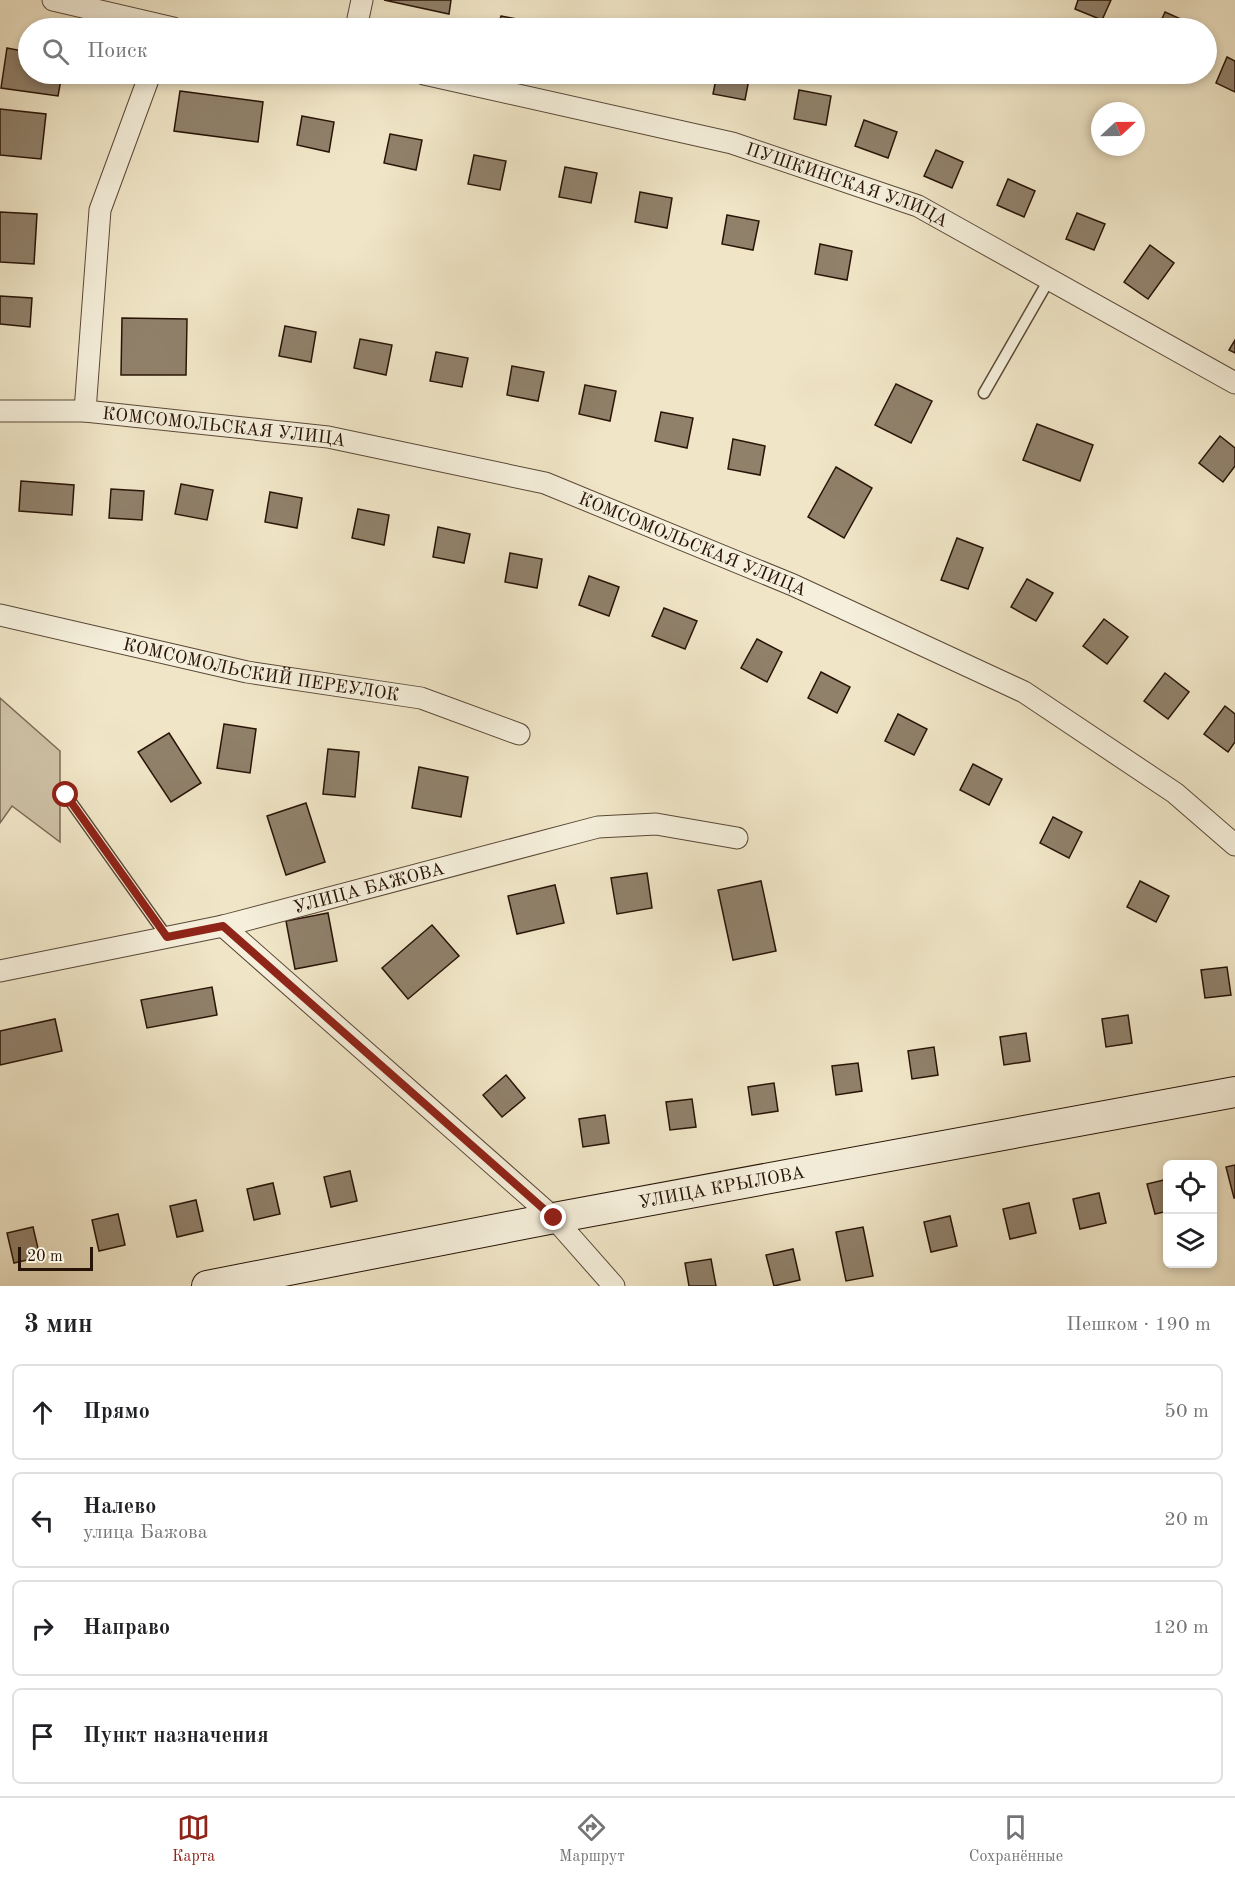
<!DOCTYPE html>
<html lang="ru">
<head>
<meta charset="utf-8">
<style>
  body { margin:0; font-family:"Old Standard TT",serif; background:#f6f6f6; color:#202124 }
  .controls { position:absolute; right:18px; bottom:18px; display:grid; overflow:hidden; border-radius:9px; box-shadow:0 3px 9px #0003 }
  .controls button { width:54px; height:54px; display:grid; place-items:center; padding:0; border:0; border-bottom:2px solid #e0e0e0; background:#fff; color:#202124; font:30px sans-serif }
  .compass { position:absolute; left:1091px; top:102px; width:54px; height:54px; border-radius:50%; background:#fff; box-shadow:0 3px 9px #0003; rotate:68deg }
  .scale { position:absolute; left:18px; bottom:15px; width:75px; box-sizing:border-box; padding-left:6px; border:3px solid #281407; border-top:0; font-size:16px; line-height:21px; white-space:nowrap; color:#281407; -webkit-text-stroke:4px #f5efdb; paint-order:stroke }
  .stop { position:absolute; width:18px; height:18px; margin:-14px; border:4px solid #8f2418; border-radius:50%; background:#fff }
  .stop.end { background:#8f2418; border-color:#fff; box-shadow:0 2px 6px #0008 }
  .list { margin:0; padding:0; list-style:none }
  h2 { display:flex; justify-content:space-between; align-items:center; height:78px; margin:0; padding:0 24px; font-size:26px }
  h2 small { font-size:20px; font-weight:400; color:#757577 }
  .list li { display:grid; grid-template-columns:39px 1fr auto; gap:18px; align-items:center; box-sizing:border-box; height:96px; margin:0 12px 12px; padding:0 12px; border:2px solid #e0e0e0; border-radius:9px }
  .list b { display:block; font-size:22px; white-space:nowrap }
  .list p { margin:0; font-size:20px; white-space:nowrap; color:#757577 }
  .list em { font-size:20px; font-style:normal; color:#757577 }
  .icon { flex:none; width:33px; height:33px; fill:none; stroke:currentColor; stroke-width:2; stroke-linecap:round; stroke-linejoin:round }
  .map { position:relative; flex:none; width:1235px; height:1286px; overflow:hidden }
  .search { position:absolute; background:#fff; box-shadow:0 3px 9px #0003; left:18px; right:18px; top:18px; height:66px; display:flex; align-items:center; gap:15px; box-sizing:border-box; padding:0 21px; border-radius:33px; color:#757577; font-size:22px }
  .sheet { height:510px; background:#fff }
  nav { display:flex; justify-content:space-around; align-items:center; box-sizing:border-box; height:84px; border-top:2px solid #e0e0e0; background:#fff; font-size:16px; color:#757577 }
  nav a { display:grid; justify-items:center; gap:3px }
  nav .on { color:#8f2418 }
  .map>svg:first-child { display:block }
  .green { fill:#cec2a6; stroke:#7b6b56; stroke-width:1.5 }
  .building { fill:#90816b; stroke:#281407; stroke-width:1.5 }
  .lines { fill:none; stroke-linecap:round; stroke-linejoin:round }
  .lane-casing { stroke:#5a4837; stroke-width:13 }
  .street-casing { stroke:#5a4837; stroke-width:23 }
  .secondary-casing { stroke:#281407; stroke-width:32 }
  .lane { stroke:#f5efdb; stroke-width:10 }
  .street { stroke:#f5efdb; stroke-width:21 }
  .secondary { stroke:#f5efdb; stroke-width:30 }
  .route { stroke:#8f2418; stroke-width:8 }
  .labels { text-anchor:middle; stroke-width:5; stroke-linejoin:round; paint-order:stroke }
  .street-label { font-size:18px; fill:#281407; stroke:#f5efdb }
</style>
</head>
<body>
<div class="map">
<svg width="1235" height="1286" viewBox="0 0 1235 1286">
  <rect width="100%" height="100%" fill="#f0e6c7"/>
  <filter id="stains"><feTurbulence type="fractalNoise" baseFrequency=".00333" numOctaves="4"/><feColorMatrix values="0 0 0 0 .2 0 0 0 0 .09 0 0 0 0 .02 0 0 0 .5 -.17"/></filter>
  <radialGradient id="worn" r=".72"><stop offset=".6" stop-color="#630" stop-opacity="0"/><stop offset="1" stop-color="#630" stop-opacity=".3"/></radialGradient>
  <!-- green -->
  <polygon class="green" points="0,698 60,751 60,842 12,806 0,823"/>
  <!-- building -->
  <g class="building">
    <polygon points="384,0 451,0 449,14"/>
    <polygon points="1078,0 1111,0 1102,20 1075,9"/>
    <polygon points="1165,12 1192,24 1190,28 1158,28"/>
    <polygon points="501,16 532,22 531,28 498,28"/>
    <polygon points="7,48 28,52 28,74 62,74 58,96 1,88"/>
    <polygon points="1227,57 1235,61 1235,92 1216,83"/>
    <polygon points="635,74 668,74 666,83 634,77"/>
    <polygon points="717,74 750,74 745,100 713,94"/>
    <polygon points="799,90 831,96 826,125 794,119"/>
    <polygon points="180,91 263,102 258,142 174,131"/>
    <polygon points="0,109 46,114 41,159 0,155"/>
    <polygon points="302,116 334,122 329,152 297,145"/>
    <polygon points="864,120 897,132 888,158 855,146"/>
    <polygon points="390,134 422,140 416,170 384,163"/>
    <polygon points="936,150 963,162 952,188 924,176"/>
    <polygon points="474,155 506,161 500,190 468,184"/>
    <polygon points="565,167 597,173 591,203 559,197"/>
    <polygon points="1008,179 1035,191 1024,217 997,205"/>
    <polygon points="640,192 672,198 667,228 635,222"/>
    <polygon points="0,212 37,214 34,264 0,262"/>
    <polygon points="1077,213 1105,224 1094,250 1066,239"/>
    <polygon points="727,215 759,221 753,250 722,244"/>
    <polygon points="820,244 852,251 847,280 815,274"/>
    <polygon points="1150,245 1174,263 1148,299 1124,282"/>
    <polygon points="0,296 32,298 30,327 0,324"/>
    <polygon points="122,318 187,319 186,375 121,375"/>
    <polygon points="285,326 316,332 311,362 279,356"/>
    <polygon points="360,339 392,345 386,375 354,368"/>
    <polygon points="1235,340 1235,353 1229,350"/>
    <polygon points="436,352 468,358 462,387 430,381"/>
    <polygon points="512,366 544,372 538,401 507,395"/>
    <polygon points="896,384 932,401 911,443 875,425"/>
    <polygon points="585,385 616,391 610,421 579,414"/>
    <polygon points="661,412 693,418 687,448 655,441"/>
    <polygon points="1037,424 1093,445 1080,481 1023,460"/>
    <polygon points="1220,436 1235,448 1235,466 1223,482 1199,463"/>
    <polygon points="733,439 765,446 760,475 728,469"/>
    <polygon points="836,467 872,488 844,538 808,517"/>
    <polygon points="21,481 74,485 72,515 19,511"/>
    <polygon points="181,484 213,490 207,520 175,514"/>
    <polygon points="111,489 144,491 142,520 109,518"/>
    <polygon points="270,492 302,498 297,528 265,522"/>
    <polygon points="358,509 389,515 384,545 352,538"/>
    <polygon points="438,527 470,534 464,563 433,557"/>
    <polygon points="957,538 983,548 968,589 941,580"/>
    <polygon points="510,553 542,559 537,588 505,582"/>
    <polygon points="589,576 619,587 609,616 579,605"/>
    <polygon points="1027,579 1053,593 1036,621 1011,607"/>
    <polygon points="664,608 697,621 685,649 652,636"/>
    <polygon points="1104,619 1128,637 1107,664 1083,646"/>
    <polygon points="757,639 782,652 767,682 741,668"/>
    <polygon points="821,672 850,687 837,713 808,698"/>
    <polygon points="1165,673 1189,692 1168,719 1144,701"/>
    <polygon points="1225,706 1235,714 1235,742 1228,752 1204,734"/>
    <polygon points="898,714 927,729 914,755 885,741"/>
    <polygon points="224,724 256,729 250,773 217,768"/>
    <polygon points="169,733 201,783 171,802 138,752"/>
    <polygon points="328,749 359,752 355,797 323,794"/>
    <polygon points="973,764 1002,779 989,805 960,790"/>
    <polygon points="419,767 468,777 461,817 412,808"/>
    <polygon points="306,803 325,862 286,875 267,816"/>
    <polygon points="1053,817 1082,832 1069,858 1040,843"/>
    <polygon points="647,873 652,908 617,914 611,878"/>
    <polygon points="761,881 776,951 733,960 718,890"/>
    <polygon points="1140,881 1169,896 1156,922 1127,907"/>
    <polygon points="555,885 564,923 517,934 508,896"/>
    <polygon points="328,913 337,961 295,969 286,921"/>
    <polygon points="432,925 459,956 408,999 382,968"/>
    <polygon points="1227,967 1231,995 1205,998 1201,970"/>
    <polygon points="212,987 217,1015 147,1028 141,1000"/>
    <polygon points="1128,1015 1132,1043 1106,1047 1102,1019"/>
    <polygon points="55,1019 62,1051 0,1065 0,1031"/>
    <polygon points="1026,1033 1030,1061 1004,1065 1000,1037"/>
    <polygon points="934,1047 938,1075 912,1079 908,1051"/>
    <polygon points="858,1063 862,1091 836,1095 832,1066"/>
    <polygon points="506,1075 525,1098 502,1117 483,1095"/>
    <polygon points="774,1083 778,1111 752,1115 748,1087"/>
    <polygon points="692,1099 696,1127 670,1130 666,1102"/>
    <polygon points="605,1115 609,1143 583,1147 579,1119"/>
    <polygon points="1235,1165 1235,1198 1234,1198 1226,1167"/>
    <polygon points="350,1171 357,1201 331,1207 324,1177"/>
    <polygon points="1168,1179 1168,1211 1155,1214 1147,1184"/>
    <polygon points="273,1183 280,1214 254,1220 247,1189"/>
    <polygon points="1099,1193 1106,1223 1080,1229 1073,1199"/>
    <polygon points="196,1200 203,1231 177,1237 170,1206"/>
    <polygon points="1029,1203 1036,1233 1010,1239 1003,1209"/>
    <polygon points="118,1214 125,1245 99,1251 92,1220"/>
    <polygon points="950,1216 957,1246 931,1252 924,1222"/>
    <polygon points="33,1227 40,1257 14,1263 7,1233"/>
    <polygon points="863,1227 873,1276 846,1281 836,1232"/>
    <polygon points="793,1249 800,1280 774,1286 766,1255"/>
    <polygon points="711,1259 716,1286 689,1286 685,1263"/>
  </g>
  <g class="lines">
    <!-- lane casing -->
    <g class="lane-casing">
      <g id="lane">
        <polyline points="984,393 1050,278"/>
        <polyline points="66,795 167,937"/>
      </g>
    </g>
    <!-- street casing -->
    <g class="street-casing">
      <g id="street">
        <polyline points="53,0 173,28"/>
        <polyline points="356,28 362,0"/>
        <path id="s1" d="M 424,74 L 732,143 L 918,206 L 1235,383"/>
        <path id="s2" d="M 0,411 L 85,411 L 328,437 L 545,483 L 793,585 L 1024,692 L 1175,793 L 1235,845"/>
        <polyline points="85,411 100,210 150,74"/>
        <path id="s3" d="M 0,615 L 247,672 L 421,698 L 519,734"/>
        <polyline points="223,926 554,1218 614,1286"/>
        <path id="s4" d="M 0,971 L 223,926 L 598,827 L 656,824 L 737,838"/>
      </g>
    </g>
    <!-- secondary casing -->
    <g class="secondary-casing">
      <g id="secondary">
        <path id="s5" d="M 207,1286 L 554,1218 L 1235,1092"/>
      </g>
    </g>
    <!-- lane -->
    <use href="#lane" class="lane"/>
    <!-- street -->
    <use href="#street" class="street"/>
    <!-- secondary -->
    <use href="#secondary" class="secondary"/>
  </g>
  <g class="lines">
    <!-- route -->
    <polyline class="route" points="66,795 167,937 223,926 554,1218"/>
  </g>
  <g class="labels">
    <!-- street labels -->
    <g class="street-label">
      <text dy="6" stroke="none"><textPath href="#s1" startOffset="438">ПУШКИНСКАЯ УЛИЦА</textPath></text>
      <text dy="6" stroke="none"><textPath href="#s2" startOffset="225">КОМСОМОЛЬСКАЯ УЛИЦА</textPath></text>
      <text dy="6" stroke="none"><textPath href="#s2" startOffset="711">КОМСОМОЛЬСКАЯ УЛИЦА</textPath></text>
      <text dy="6" stroke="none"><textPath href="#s3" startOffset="267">КОМСОМОЛЬСКИЙ ПЕРЕУЛОК</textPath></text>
      <text dy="6" stroke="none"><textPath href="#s4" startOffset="378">УЛИЦА БАЖОВА</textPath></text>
      <text dy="6" stroke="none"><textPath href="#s5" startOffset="524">УЛИЦА КРЫЛОВА</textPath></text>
    </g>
  </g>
  <rect width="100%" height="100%" filter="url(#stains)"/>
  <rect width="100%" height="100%" fill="url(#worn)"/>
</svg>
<div class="controls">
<button><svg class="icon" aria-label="locate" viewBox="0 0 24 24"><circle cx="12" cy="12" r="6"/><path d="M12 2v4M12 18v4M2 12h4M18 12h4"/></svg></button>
<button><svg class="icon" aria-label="layers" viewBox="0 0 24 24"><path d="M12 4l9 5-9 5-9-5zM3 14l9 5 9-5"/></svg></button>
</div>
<svg class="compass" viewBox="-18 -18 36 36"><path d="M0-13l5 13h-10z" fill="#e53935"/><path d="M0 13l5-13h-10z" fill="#757577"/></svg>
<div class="scale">20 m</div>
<div class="stop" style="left:66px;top:795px"></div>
<div class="stop end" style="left:554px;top:1218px"></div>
<div class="search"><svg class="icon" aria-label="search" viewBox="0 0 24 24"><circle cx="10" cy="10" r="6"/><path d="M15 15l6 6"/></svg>Поиск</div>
</div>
<section class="sheet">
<h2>3 мин<small>Пешком · 190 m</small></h2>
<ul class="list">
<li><svg class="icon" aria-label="ahead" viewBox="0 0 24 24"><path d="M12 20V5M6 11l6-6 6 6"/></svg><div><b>Прямо</b></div><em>50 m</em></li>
<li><svg class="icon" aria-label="left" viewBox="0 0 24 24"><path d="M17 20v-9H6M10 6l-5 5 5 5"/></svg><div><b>Налево</b><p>улица Бажова</p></div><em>20 m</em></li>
<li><svg class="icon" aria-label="right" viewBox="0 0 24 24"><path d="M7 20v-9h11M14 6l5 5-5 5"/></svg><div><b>Направо</b></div><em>120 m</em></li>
<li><svg class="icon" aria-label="arrive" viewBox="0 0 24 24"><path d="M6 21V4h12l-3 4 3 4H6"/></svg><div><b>Пункт назначения</b></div></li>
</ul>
</section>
<nav>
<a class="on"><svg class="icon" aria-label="map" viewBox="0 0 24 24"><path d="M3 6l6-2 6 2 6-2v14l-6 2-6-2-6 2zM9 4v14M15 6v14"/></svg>Карта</a>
<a><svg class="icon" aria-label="directions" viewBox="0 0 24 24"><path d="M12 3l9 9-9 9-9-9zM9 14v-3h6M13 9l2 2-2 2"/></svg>Маршрут</a>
<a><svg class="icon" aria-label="saved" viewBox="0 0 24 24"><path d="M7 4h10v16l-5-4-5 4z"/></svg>Сохранённые</a>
</nav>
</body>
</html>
